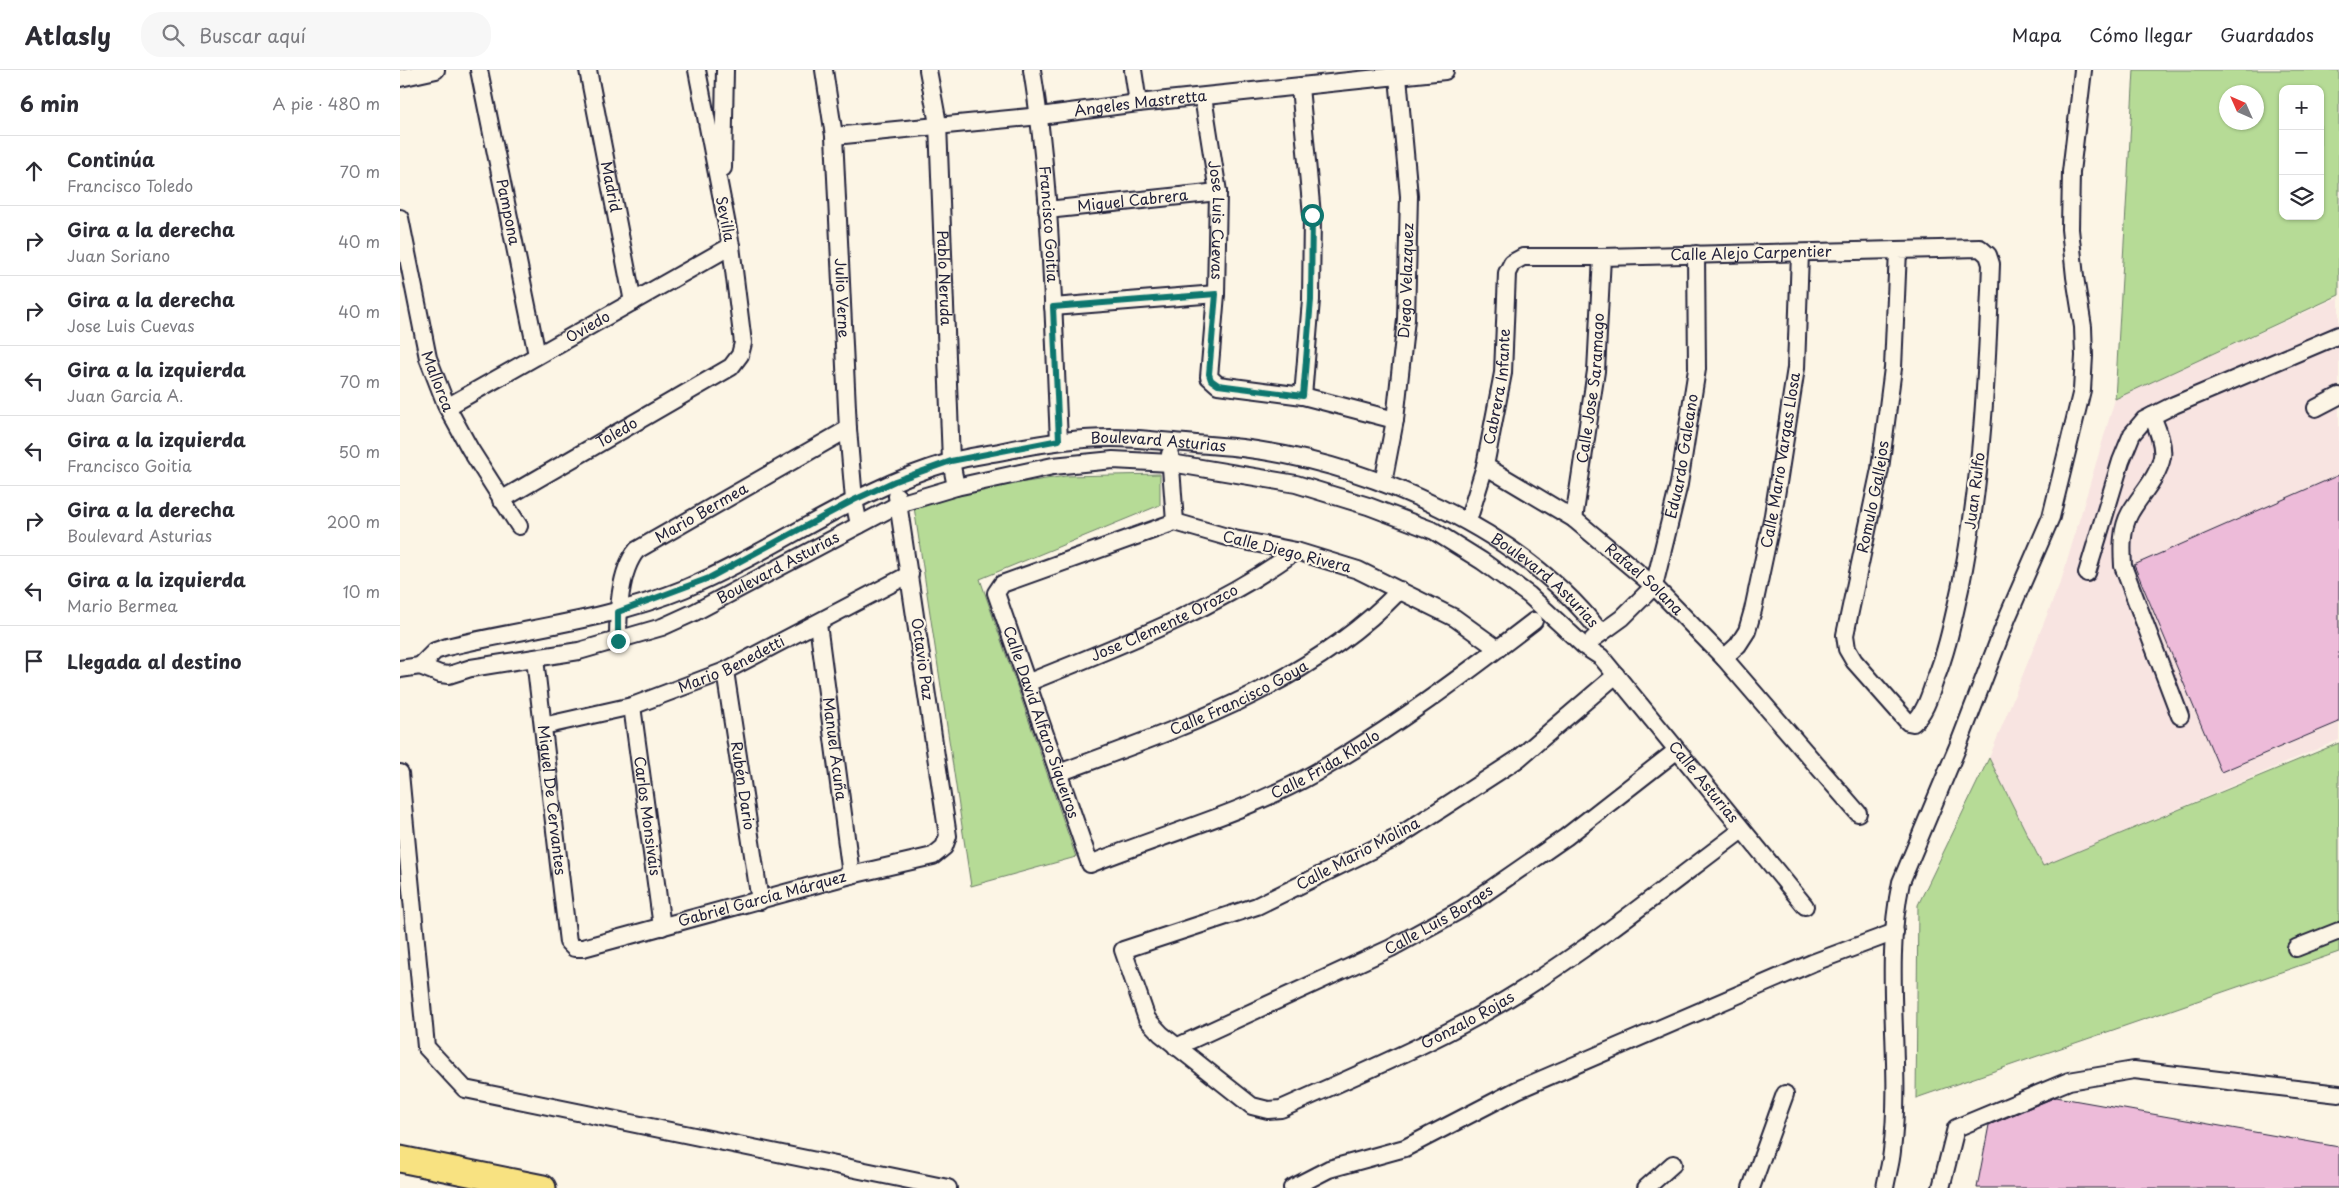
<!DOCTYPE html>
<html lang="es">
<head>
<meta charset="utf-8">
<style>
  body { margin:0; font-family:"Playpen Sans",sans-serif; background:#f7f7f7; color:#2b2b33 }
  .controls { position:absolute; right:15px; top:15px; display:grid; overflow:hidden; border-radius:10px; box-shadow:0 1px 4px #0004 }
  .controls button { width:45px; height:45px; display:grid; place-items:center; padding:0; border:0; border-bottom:1px solid #e1e1e2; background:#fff; color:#2b2b33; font:25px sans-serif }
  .compass { position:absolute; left:1819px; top:15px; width:45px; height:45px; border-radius:50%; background:#fff; box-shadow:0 1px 4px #0004; rotate:315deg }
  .stop { position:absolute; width:15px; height:15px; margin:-11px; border:4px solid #0f766e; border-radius:50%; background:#fff }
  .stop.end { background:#0f766e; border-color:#fff; box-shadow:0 1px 5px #0008 }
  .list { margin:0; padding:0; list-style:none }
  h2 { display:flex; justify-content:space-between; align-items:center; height:65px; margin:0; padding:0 20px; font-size:21px }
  h2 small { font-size:16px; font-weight:400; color:#7c7c81 }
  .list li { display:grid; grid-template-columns:32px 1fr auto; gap:15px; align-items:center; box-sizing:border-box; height:70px; padding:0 20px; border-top:1px solid #e1e1e2 }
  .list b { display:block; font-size:19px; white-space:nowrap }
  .list p { margin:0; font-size:16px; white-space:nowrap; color:#7c7c81 }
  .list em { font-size:16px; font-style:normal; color:#7c7c81 }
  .icon { flex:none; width:28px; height:28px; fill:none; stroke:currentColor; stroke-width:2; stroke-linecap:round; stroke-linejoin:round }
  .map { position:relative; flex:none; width:1939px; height:1118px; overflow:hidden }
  header { display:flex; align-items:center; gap:30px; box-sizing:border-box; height:70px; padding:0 25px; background:#fff; border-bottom:1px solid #e1e1e2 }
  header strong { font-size:24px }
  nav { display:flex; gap:28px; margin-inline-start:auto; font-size:18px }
  .search { width:350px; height:45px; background:#f7f7f7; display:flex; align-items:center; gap:12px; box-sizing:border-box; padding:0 18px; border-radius:20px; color:#7c7c81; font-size:19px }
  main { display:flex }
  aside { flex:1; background:#fff }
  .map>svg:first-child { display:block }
  .built { fill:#f8e4e1 }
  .green { fill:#b6db96; stroke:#6c7e68; fill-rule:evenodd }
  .building { fill:#edbbd9; stroke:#22223b }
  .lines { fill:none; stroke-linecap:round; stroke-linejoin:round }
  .minor-casing { stroke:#22223b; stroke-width:20 }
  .highway-casing { stroke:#22223b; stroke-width:29 }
  .minor { stroke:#fcf5e5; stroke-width:16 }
  .highway { stroke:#f8e281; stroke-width:25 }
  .route { stroke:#0f766e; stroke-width:6 }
  .labels { text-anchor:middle; stroke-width:4.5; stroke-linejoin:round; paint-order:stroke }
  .street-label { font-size:15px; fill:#22223b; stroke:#fcf5e5 }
</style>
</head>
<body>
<header>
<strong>Atlasly</strong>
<div class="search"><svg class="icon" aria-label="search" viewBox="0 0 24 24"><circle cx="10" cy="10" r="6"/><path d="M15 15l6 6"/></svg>Buscar aquí</div>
<nav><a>Mapa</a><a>Cómo llegar</a><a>Guardados</a></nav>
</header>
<main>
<aside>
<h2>6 min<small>A pie · 480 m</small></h2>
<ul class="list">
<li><svg class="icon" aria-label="ahead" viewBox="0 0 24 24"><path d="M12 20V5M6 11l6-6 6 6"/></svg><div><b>Continúa</b><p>Francisco Toledo</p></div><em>70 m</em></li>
<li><svg class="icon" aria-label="right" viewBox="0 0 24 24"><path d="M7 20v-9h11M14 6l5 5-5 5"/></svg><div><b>Gira a la derecha</b><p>Juan Soriano</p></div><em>40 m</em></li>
<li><svg class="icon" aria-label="right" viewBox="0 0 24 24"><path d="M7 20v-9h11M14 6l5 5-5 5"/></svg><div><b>Gira a la derecha</b><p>Jose Luis Cuevas</p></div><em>40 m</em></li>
<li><svg class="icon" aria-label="left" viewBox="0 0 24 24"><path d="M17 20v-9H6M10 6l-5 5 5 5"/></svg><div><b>Gira a la izquierda</b><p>Juan Garcia A.</p></div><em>70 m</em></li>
<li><svg class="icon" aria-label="left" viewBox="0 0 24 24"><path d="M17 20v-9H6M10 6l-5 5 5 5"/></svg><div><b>Gira a la izquierda</b><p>Francisco Goitia</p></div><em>50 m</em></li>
<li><svg class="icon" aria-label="right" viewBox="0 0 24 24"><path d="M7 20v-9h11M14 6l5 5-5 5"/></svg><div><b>Gira a la derecha</b><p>Boulevard Asturias</p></div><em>200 m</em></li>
<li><svg class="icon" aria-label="left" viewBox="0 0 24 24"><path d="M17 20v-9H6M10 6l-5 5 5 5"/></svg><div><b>Gira a la izquierda</b><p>Mario Bermea</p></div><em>10 m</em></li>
<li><svg class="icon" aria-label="arrive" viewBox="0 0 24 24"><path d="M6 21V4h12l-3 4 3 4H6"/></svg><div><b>Llegada al destino</b></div></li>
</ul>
</aside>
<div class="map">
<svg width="1939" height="1118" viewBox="0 0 1939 1118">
  <rect width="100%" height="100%" fill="#fcf5e5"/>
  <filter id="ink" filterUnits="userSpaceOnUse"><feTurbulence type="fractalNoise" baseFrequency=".02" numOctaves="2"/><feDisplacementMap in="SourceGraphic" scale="10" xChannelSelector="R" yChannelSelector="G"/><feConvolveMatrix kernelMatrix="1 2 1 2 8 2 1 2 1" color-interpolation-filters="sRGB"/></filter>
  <g filter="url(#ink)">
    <!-- built -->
    <polygon class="built" points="1939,227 1939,670 1643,796 1589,688 1662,508 1715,329"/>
    <!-- green -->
    <g class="green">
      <path d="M 1734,0 L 1939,0 L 1939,225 L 1715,329 ZM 1883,19 L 1920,19 L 1920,146 L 1883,146 ZM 1826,22 L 1856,22 L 1856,52 L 1826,52 Z"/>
      <polygon points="760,404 760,435 580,509 676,787 571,816 514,437 579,419 666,406"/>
      <polygon points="1939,673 1939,882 1516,1028 1518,835 1589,688 1643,796"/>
    </g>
    <!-- building -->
    <g class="building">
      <polygon points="1939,405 1939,652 1821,702 1734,495"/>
      <polygon points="1656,1027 1939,1077 1939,1118 1577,1118 1589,1055"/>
    </g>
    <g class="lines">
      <!-- minor casing -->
      <g class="minor-casing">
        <g id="minor">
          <path id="s1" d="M 79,0 L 137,285"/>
          <path id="s2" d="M 188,0 L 233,232"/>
          <path id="s3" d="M 424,0 L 434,66 L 448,359 L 454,430 L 459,455"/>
          <path id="s4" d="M 528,0 L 538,54 L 551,391 L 556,417"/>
          <path id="s5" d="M 632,0 C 652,122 653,247 659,370"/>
          <polyline points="733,0 738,33"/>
          <polyline points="0,8 36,0"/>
          <polyline points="900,17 912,145 911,230 903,326"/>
          <path id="s6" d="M 803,27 L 818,122 L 816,224 L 809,307 L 818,315 L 903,326 L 995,350"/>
          <path id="s7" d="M 434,66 L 640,46 L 738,33 L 1045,1"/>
          <polyline points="323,98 325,0"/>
          <path id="s8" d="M 647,140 L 818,122"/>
          <path id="s9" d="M 0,148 L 28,288 L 47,337 L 70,379 L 119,456"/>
          <polyline points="653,237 816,224"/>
          <path id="s10" d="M 47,337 L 331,176"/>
          <polyline points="1916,338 1939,326"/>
          <path d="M 1752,346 C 1757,358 1764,374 1762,387 C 1758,408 1740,425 1730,443 C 1721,459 1722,479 1723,496 L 1780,646"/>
          <polyline points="770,384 775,452"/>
          <path id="s11" d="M 1085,396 L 1174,449 L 1254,516 L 1324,588 L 1458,743"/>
          <path id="s12" d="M 983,413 L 995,350 L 1006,249 L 1009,126 L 998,7"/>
          <path id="s13" d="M 101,430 L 331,297 L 340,285 L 343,273 L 331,176 L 297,0"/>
          <path id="s14" d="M 1174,449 L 1196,301 L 1202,187"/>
          <path id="s15" d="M 1068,451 L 1085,396 L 1103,303 L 1107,203 L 1112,193 L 1123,187 L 1202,187 L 1580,178 L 1588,185 L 1591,194 C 1587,303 1582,412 1560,519 C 1553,550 1547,581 1535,610 C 1530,625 1525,643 1513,653 L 1508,652 L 1454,591 L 1447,579 L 1445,565 L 1480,399 L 1493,298 L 1498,180"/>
          <polyline points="1687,503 1721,391 1732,364 1744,350 1774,335 1939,265"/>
          <path id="s16" d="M 418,554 L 451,805"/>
          <path id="s17" d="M 1193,569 L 1222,548 L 1254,516 L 1279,414 L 1297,299 L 1296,184"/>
          <path id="s18" d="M 218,571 C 218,544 219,501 237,480 L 448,359"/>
          <path id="s19" d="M 1098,579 L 1055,548 L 958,500 L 896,481 L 834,469 L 775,452 L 602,514 L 596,523 L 690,794 C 765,764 844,743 915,703 C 992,659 1064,605 1134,551"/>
          <path id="s20" d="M 1324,588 L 1338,575 L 1347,561 L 1353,540 L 1373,445 L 1396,298 L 1400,183"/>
          <path id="s21" d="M 135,589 L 168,872 L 174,878 L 183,878 L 451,805 L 533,786 L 544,777 L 548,766 L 497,426"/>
          <path id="s22" d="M 20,596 L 35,581 L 47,577 C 127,558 208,550 284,519 C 375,481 454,419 550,392 C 566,387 583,385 599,382 C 636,374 672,368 711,368 C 735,368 761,371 786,373 C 804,375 823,376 842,378 C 970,394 1121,459 1201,563"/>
          <path id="s23" d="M 0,599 L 20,596 L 40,604 L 49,605 L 71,598 L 179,581 L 262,557 L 295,542 L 499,434 L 556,417 L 653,396 L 713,390 L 771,393 L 896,414 L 968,436 L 1034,461 L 1082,491 L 1129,525 L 1184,576 L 1201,587 L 1405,836"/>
          <path id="s24" d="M 325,601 L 360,831"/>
          <path id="s25" d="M 1216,605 L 1118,689 L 996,768 L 857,836 L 723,880 L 747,949 L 761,964 L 852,1036 L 868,1040 L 881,1039 C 963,1002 1046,968 1122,920 C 1198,872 1270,814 1342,760"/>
          <path id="s26" d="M 627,613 C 720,575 814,540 896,481"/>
          <path id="s27" d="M 232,636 L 262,857"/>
          <path id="s28" d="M 143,656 L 232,636 L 325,601 L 510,504"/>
          <polyline points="0,703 26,977 65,1019 548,1118"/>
          <path id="s29" d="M 659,703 C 780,658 909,615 1000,520"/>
          <polyline points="1896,878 1939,861"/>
          <path id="s30" d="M 776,977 L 991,878 L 1062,839 L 1166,767 L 1276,681"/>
          <polyline points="892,1118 929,1099 1005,1078 1117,1020 1412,893 1495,862"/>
          <polyline points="1246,1118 1273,1094"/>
          <polyline points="1351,1118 1385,1024"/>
          <path d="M 1485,1118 C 1487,1106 1491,1093 1492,1081 C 1503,992 1482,900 1501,812 L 1558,676 L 1608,546 L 1651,447 L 1682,320 L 1684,286 L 1683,257 L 1675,207 L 1670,159 L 1671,102 L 1683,0"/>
          <polyline points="1541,1118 1556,1058 1669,1011 1734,1000 1939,1024"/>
        </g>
      </g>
      <!-- highway casing -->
      <g class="highway-casing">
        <polyline id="highway" points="0,1089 143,1118"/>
      </g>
      <!-- minor -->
      <use href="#minor" class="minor"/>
      <!-- highway -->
      <use href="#highway" class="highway"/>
    </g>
  </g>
  <g class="lines" filter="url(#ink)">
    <!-- route -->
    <polyline class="route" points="218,571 218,542 309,508 454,430 495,411 551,391 659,370 653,237 816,224 809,304 811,310 818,315 903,326 911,230 912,145"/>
  </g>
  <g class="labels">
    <!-- street labels -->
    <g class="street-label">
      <text dy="5" stroke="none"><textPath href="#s7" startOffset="308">Ángeles Mastretta</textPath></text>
      <text dy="5" stroke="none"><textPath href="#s2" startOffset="119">Madrid</textPath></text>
      <text dy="5" stroke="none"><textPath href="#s8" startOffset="86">Miguel Cabrera</textPath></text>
      <text dy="5" stroke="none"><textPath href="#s1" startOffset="145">Pampona</textPath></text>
      <text transform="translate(325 149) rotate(79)" y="5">Sevilla</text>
      <text dy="5" stroke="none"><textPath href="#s6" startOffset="124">Jose Luis Cuevas</textPath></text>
      <text dy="5" stroke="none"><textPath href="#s5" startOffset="155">Francisco Goitia</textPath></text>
      <text dy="5" stroke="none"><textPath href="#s15" startOffset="504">Calle Alejo Carpentier</textPath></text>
      <text dy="5" stroke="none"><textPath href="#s4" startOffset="209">Pablo Neruda</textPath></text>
      <text dy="5" stroke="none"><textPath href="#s12" startOffset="204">Diego Velazquez</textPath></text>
      <text dy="5" stroke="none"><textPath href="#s3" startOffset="229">Julio Verne</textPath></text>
      <text dy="5" stroke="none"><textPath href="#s10" startOffset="162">Oviedo</textPath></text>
      <text dy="5" stroke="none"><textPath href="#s9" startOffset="168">Mallorca</textPath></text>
      <text dy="5" stroke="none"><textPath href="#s15" startOffset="138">Cabrera Infante</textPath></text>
      <text dy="5" stroke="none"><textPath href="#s14" startOffset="132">Calle Jose Saramago</textPath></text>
      <text dy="5" stroke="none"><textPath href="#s13" startOffset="134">Toledo</textPath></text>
      <text dy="5" stroke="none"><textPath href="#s22" startOffset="784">Boulevard Asturias</textPath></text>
      <text dy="5" stroke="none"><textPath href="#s17" startOffset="214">Eduardo Galeano</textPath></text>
      <text dy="5" stroke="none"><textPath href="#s20" startOffset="210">Calle Mario Vargas Llosa</textPath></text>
      <text transform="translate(1575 421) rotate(-83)" y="5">Juan Rulfo</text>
      <text dy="5" stroke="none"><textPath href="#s15" startOffset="1479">Romulo Gallejos</textPath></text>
      <text dy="5" stroke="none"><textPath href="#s18" startOffset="169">Mario Bermea</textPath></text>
      <text transform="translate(887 482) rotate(14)" y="5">Calle Diego Rivera</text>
      <text dy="5" stroke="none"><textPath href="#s23" startOffset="400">Boulevard Asturias</textPath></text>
      <text dy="5" stroke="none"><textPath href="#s11" startOffset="196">Rafael Solana</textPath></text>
      <text dy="5" stroke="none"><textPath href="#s22" startOffset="1204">Boulevard Asturias</textPath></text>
      <text dy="5" stroke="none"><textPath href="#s26" startOffset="150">Jose Clemente Orozco</textPath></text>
      <text transform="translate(522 589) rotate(82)" y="5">Octavio Paz</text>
      <text dy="5" stroke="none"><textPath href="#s28" startOffset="199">Mario Benedetti</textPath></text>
      <text dy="5" stroke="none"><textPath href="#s29" startOffset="195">Calle Francisco Goya</textPath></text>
      <text dy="5" stroke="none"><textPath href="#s19" startOffset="682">Calle David Alfaro Siqueiros</textPath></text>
      <text dy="5" stroke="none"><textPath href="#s16" startOffset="126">Manuel Acuña</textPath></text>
      <text dy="5" stroke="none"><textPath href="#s19" startOffset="1088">Calle Frida Khalo</textPath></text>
      <text dy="5" stroke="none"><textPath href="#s23" startOffset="1458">Calle Asturias</textPath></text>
      <text dy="5" stroke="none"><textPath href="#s24" startOffset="116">Rubén Dario</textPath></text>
      <text dy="5" stroke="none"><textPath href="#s21" startOffset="142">Miguel De Cervantes</textPath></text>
      <text dy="5" stroke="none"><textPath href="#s27" startOffset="111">Carlos Monsiváis</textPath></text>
      <text transform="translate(958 784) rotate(-28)" y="5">Calle Mario Molina</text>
      <text dy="5" stroke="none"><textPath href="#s21" startOffset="488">Gabriel García Márquez</textPath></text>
      <text dy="5" stroke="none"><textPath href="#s30" startOffset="292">Calle Luis Borges</textPath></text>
      <text dy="5" stroke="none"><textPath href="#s25" startOffset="1016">Gonzalo Rojas</textPath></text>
    </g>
  </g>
</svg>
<div class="controls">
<button>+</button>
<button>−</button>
<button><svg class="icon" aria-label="layers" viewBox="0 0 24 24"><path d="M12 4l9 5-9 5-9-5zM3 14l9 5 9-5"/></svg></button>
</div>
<svg class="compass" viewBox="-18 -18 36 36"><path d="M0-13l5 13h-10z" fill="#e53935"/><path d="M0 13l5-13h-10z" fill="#7c7c81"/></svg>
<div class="stop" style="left:912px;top:145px"></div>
<div class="stop end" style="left:218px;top:571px"></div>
</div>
</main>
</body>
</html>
